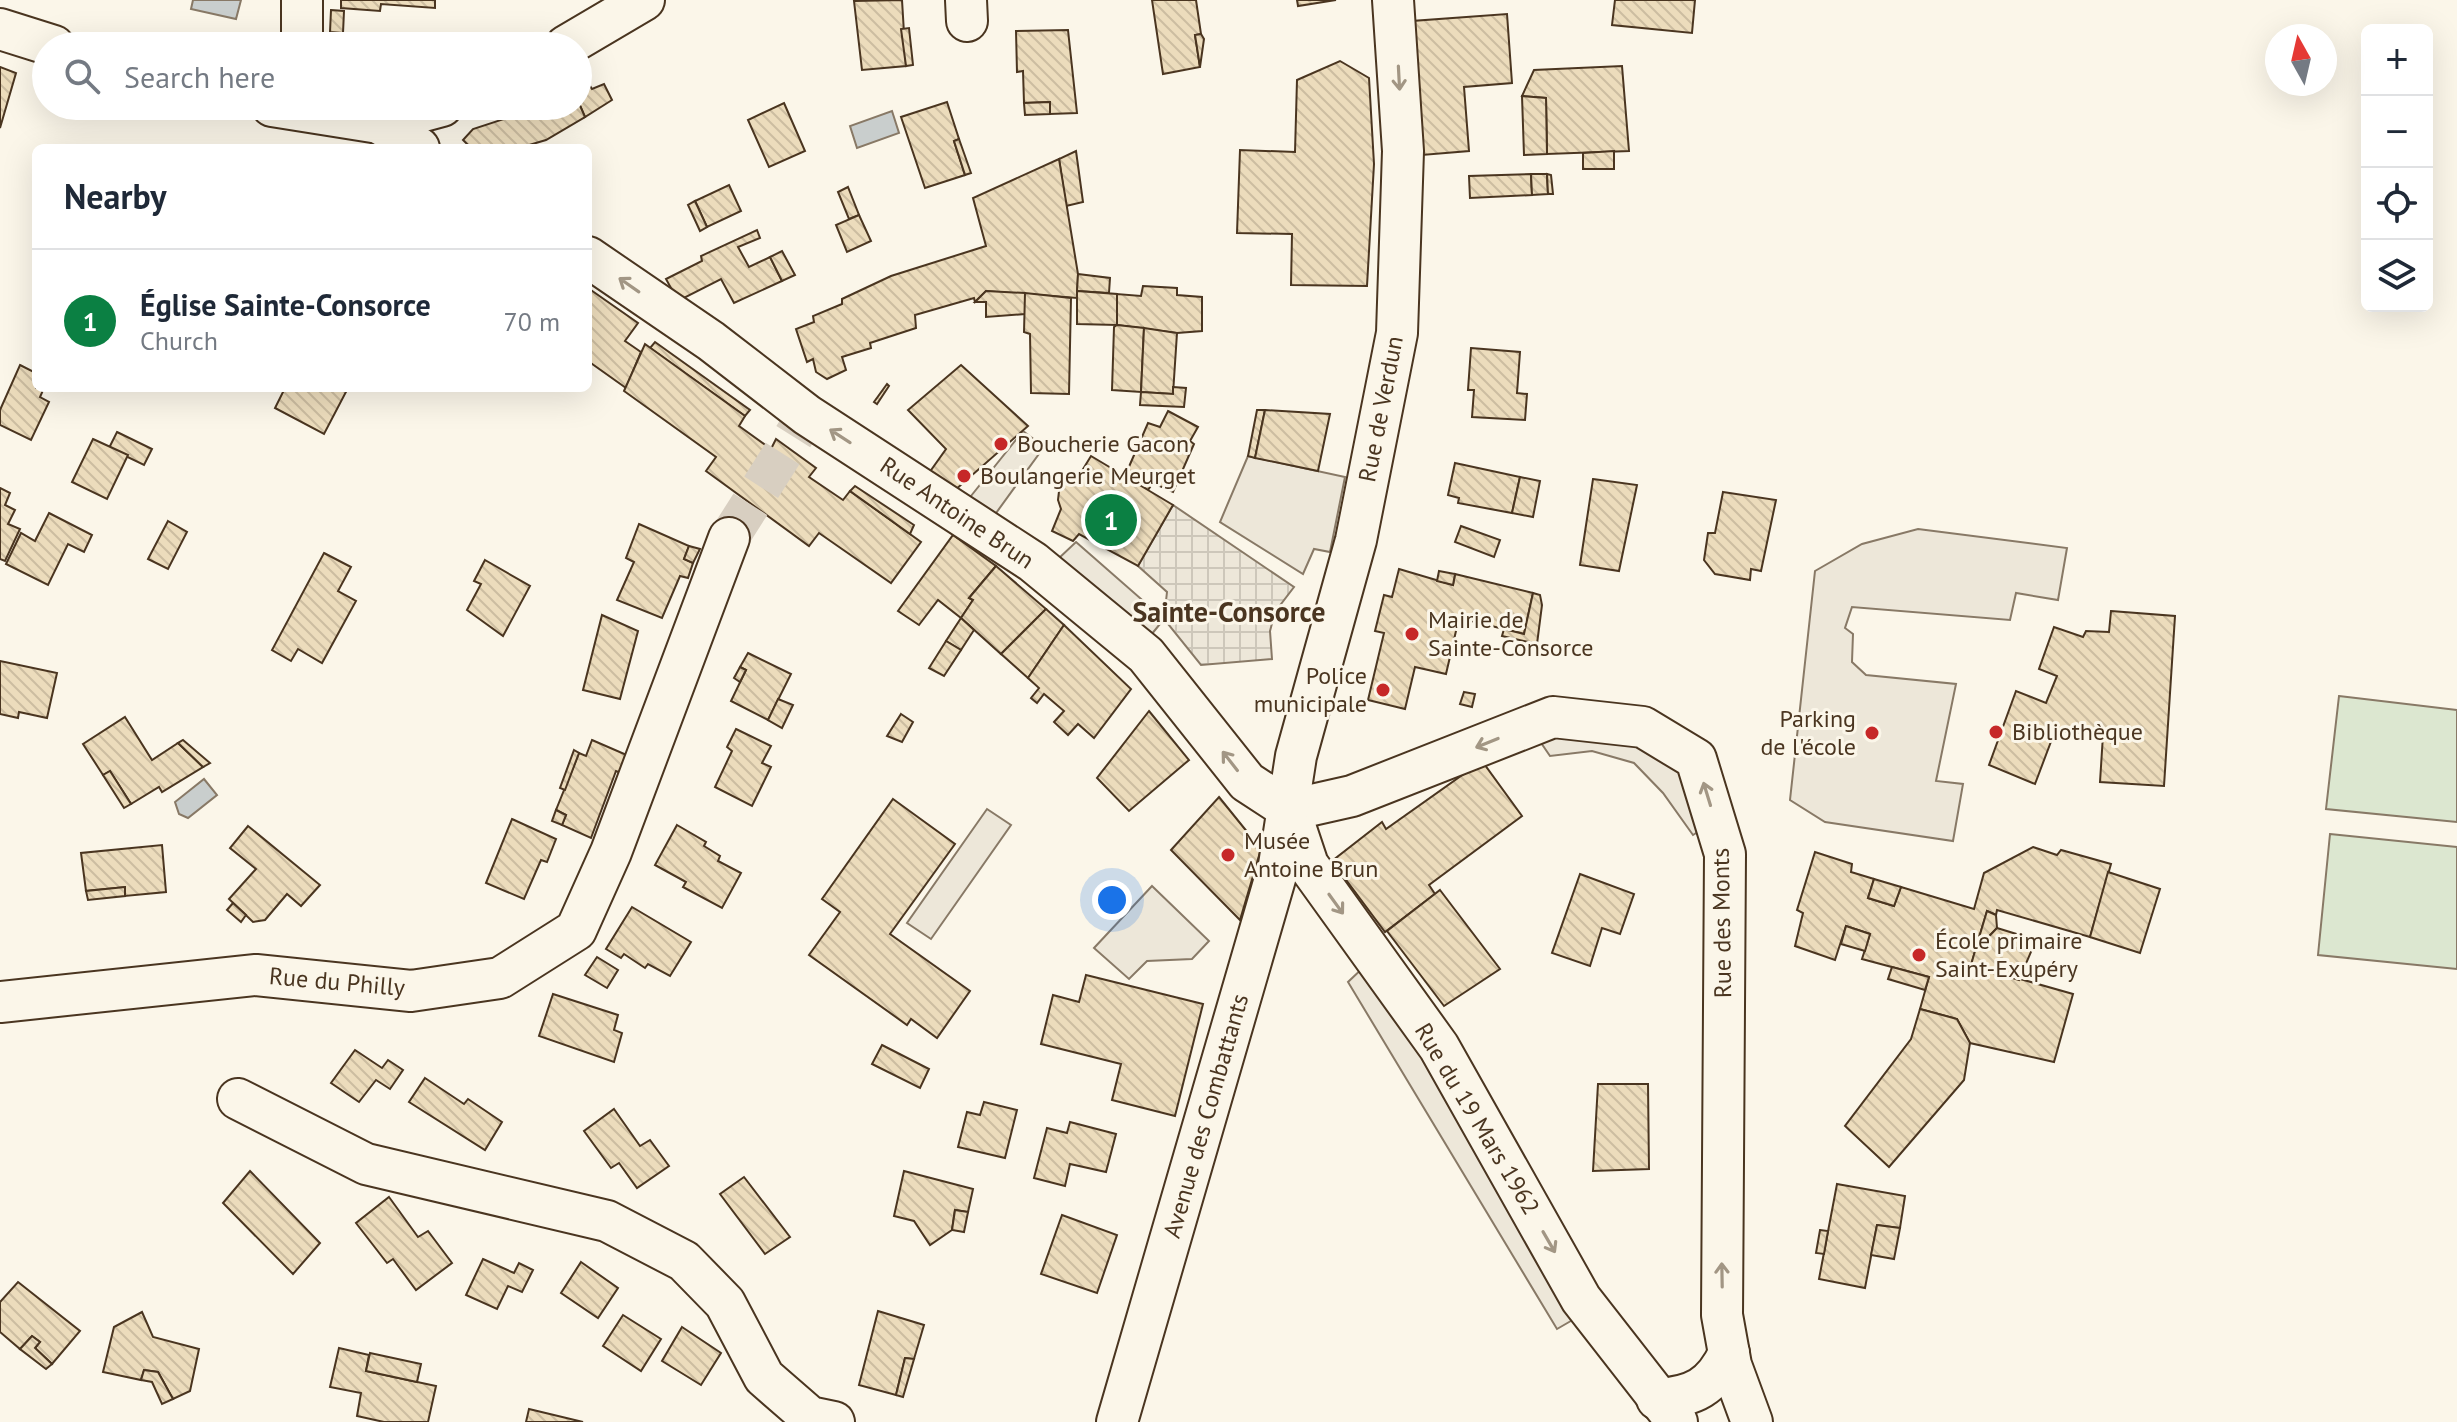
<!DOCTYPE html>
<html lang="en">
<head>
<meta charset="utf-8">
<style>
  body { margin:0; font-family:"PT Sans",sans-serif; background:#f2f2f3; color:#1f2937 }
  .controls { position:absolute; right:24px; top:24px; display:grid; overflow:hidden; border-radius:12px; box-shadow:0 8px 32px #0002 }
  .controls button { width:72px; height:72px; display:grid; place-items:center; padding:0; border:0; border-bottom:2px solid #e0e1e3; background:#fff; color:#1f2937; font:40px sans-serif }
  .compass { position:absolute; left:2265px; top:24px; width:72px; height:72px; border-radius:50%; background:#fff; box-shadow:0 8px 32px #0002; rotate:352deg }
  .you { position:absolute; left:1112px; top:900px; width:28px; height:28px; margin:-20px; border:6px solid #fff; border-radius:50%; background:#1a73e8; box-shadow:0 0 0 12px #1a73e833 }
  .badge { display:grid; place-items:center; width:52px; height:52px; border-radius:50%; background:#0b8043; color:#fff; font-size:26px; font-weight:700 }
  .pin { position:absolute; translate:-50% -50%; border:4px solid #fff; box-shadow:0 2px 8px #0006 }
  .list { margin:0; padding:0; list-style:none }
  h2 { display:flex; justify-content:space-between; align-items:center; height:104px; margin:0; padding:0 32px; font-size:34px }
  h2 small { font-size:26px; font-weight:400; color:#747a83 }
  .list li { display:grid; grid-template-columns:52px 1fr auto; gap:24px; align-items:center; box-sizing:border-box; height:144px; padding:0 32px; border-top:2px solid #e0e1e3 }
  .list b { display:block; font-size:30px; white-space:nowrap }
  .list p { margin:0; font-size:26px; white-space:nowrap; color:#747a83 }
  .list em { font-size:26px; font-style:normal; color:#747a83 }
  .icon { flex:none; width:44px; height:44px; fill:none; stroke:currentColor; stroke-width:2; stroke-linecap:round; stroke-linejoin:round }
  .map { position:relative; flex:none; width:2457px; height:1422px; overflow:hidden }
  .search { position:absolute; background:#fff; box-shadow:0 8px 32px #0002; left:32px; top:32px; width:560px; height:88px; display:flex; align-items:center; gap:20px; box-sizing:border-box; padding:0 28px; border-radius:44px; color:#747a83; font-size:30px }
  .panel { position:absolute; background:#fff; box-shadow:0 8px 32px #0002; left:32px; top:144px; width:560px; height:248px; border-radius:12px }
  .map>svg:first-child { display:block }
  .pitch { fill:#dce7d0; stroke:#887966; stroke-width:2 }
  .parking { fill:#ede7d9; stroke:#887966; stroke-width:2 }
  .plaza { fill:url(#plaza-grid); stroke:#887966; stroke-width:2 }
  .water { fill:#c9cecd; stroke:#887966; stroke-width:2 }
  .building { fill:url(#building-back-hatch); stroke:#4a3520; stroke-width:2 }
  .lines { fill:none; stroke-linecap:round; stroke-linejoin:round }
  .minor-tunnel { stroke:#d8cfc1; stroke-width:40; stroke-dasharray:40 20; stroke-linecap:butt }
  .minor-casing { stroke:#4a3520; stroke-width:44 }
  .minor { stroke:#fbf6e9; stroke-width:40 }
  .oneway { stroke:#a29684 }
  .poi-dot { fill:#c62828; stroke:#fbf6e9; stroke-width:3 }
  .labels { text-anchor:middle; stroke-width:6; stroke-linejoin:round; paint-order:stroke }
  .street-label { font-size:24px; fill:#4a3520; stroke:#fbf6e9 }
  .poi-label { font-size:24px; fill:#4a3520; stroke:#fbf6e9; text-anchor:start }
  .quarter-label { font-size:28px; font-weight:bold; fill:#4a3520; stroke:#fbf6e9 }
</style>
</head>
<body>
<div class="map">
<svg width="2457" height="1422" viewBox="0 0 2457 1422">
  <defs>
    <pattern id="plaza-grid" width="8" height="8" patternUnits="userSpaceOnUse" patternTransform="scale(2)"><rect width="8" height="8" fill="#ede7d9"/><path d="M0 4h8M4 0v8" fill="none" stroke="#cdc7ba"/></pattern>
    <pattern id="building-back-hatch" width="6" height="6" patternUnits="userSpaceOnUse" patternTransform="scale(2)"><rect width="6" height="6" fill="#ecdcbc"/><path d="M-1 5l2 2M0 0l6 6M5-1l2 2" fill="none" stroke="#ccbda1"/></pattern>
  </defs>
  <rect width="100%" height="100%" fill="#fbf6e9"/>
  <!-- pitch -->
  <g class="pitch">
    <polygon points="2339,696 2457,710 2457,822 2326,809"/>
    <polygon points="2330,834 2457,847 2457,969 2318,955"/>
  </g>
  <!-- parking -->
  <g class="parking">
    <polygon points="1023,431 1044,447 991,520 967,501"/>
    <polygon points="1248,456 1345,477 1330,552 1314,549 1303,574 1220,522"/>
    <polygon points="1918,529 2067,548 2058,600 2016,593 2010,620 1852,607 1845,628 1853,634 1852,662 1866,675 1956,684 1936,781 1963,784 1953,841 1825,822 1790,800 1815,571 1862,544"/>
    <polygon points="1076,542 1164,619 1147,640 1058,559"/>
    <polygon points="1610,723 1678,764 1704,828 1693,835 1663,793 1634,763 1592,751 1550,756 1535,734"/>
    <polygon points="987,809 1011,825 931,939 907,923"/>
    <polygon points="1152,886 1209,941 1192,959 1147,961 1129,979 1094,948"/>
    <polygon points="1368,963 1576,1318 1557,1329 1348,982"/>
  </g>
  <!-- plaza -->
  <polygon class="plaza" points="1173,505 1294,587 1275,612 1270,631 1272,659 1201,665 1164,619 1167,592 1138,566"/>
  <!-- water -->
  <g class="water">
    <polygon points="193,0 241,0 236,19 191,9"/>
    <polygon points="892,111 899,133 857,148 850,126"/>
    <polygon points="204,779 217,795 188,818 179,814 175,802"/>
  </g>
  <!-- building -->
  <g class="building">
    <polygon points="341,0 435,0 435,8 381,4 380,11 341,8"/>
    <polygon points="902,0 906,66 862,70 854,1"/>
    <polygon points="1152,0 1196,0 1201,34 1195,35 1200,67 1163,74"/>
    <polygon points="1297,0 1336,0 1298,6"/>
    <polygon points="1615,0 1695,0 1692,33 1612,25"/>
    <polygon points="331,10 344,11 343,33 330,32"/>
    <polygon points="1507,14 1512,83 1464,87 1469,151 1422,155 1412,21"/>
    <polygon points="909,28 913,65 906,66 901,29"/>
    <polygon points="1068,30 1077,113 1050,114 1050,102 1024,103 1023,71 1017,72 1016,31"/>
    <polygon points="1201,34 1204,39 1200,67 1195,35"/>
    <polygon points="1340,61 1369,78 1374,164 1367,286 1291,285 1292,234 1237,233 1240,150 1295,152 1297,80"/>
    <polygon points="1622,66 1629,151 1547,154 1546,98 1522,96 1534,70"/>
    <polygon points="0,67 16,73 0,128"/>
    <polygon points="587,81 592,89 604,84 612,100 585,117 578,101 578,86"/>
    <polygon points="1522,96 1546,98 1547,154 1524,155"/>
    <polygon points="578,101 585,117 546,140 519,148 471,148 463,140 473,129 544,106 578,106"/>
    <polygon points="947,102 959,139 954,141 965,175 925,188 901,117"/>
    <polygon points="1050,102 1050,114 1025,115 1024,103"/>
    <polygon points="784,103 805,151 769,167 748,120"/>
    <polygon points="959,139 971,173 965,175 954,141"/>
    <polygon points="1076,151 1083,202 1066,206 1059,159"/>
    <polygon points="1614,151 1614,169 1583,169 1583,153"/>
    <polygon points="1059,159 1078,274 1077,298 986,291 975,302 974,298 915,315 916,328 870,343 871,348 842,357 846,370 827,379 816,372 813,359 807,362 796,329 814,322 813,316 842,304 842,299 891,276 986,246 973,198"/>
    <polygon points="1531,174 1532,195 1470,198 1469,176"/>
    <polygon points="1531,174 1547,174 1548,194 1532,195"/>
    <polygon points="1547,174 1551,175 1553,194 1548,194"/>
    <polygon points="729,185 741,211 707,227 695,201"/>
    <polygon points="848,187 859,215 849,219 838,192"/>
    <polygon points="695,201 707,227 700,231 688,205"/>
    <polygon points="859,215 871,241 847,252 836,225"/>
    <polygon points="757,230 760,238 738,247 749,267 770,257 782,281 734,303 721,279 678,301 666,279 702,261 701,256"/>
    <polygon points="782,251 795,275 782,281 770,257"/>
    <polygon points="1078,274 1110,278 1109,293 1077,291"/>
    <polygon points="1143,286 1177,288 1177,295 1202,297 1202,331 1177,333 1117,325 1117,294 1141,296"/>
    <polygon points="588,288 638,323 625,341 641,352 626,388 588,361"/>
    <polygon points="986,291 1025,293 1025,314 986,317 986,302 975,302"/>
    <polygon points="1077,291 1117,294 1117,325 1077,324"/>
    <polygon points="1025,293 1071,298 1069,394 1031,393 1030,334 1024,332"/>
    <polygon points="1117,325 1144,328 1141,392 1112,390 1114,327"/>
    <polygon points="1144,328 1177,333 1173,394 1141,392"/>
    <polygon points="655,342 750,410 745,416 650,348"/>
    <polygon points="645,344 745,416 739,426 771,449 776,439 816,468 809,477 843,500 850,491 921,542 891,583 819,533 809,546 706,471 716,457 624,391"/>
    <polygon points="1471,348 1520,352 1517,393 1527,394 1525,420 1472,417 1474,390 1468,390"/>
    <polygon points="20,365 36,373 36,388 44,388 40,397 49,402 31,440 0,425 0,410"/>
    <polygon points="961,365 1028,426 954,491 929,473 946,449 908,410"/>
    <polygon points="887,384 889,386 877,404 874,402"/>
    <polygon points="1173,387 1186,388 1184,407 1140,405 1141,392 1173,394"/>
    <polygon points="285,388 348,388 324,434 275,408"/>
    <polygon points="1257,410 1265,410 1255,458 1248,456"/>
    <polygon points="1265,410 1330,414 1318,471 1255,458"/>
    <polygon points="1168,411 1198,427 1190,441 1194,444 1173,492 1153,483 1148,490 1121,474 1128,469 1148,423 1160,427"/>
    <polygon points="117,432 152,449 144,465 109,448"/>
    <polygon points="93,439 128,455 107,499 72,482"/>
    <polygon points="1091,456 1173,505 1138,566 1079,534 1073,541 1052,531 1061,509 1058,500 1060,483 1065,477 1080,474"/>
    <polygon points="1455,463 1520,477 1512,513 1458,503 1459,498 1448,495"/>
    <polygon points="1520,477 1540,481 1533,517 1512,513"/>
    <polygon points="1593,479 1637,485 1619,571 1580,565"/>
    <polygon points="855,486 914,525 910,534 850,491"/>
    <polygon points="0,488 10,493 5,505 15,510 8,524 20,529 5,561 0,559"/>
    <polygon points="1723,492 1776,500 1761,571 1751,569 1750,580 1715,574 1704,560 1708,533 1715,533"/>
    <polygon points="49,513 92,535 84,552 68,544 48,585 6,564 21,533 35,541"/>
    <polygon points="168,521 187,532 168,569 148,559"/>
    <polygon points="639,524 689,546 684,559 693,563 688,578 680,576 662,618 617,600 634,562 626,558"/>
    <polygon points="1461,526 1500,540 1494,557 1455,542"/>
    <polygon points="953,535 996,566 969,598 973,600 961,618 938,600 919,625 898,611"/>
    <polygon points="689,546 700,549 693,563 684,559"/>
    <polygon points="324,553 351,567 338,591 356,601 322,663 298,649 291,661 272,650"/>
    <polygon points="485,560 530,586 503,636 467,610 481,584 474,581"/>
    <polygon points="996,566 1046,609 1001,654 961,618 973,600 969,598"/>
    <polygon points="1399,569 1453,585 1455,574 1533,593 1524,634 1459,618 1446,674 1415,667 1405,709 1368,700 1384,633 1375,631 1384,595 1392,597"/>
    <polygon points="1439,571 1455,574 1453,585 1437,581"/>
    <polygon points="1533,593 1540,595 1542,605 1537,644 1502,636 1504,629 1524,634"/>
    <polygon points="1046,609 1064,625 1028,678 1001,654"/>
    <polygon points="2111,611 2175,616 2164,786 2100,782 2103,735 2055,731 2035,784 1989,765 2016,691 2046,703 2057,676 2039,669 2054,627 2083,637 2086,631 2109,632"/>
    <polygon points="602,615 638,631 620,699 583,690"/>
    <polygon points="961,618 974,630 961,650 946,641"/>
    <polygon points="1064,625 1131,689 1094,738 1078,724 1068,735 1054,722 1064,711 1044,694 1037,703 1031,698 1039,688 1028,678"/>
    <polygon points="946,641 961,650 944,676 929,668"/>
    <polygon points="748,653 791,674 768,720 731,701 746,670 740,667"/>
    <polygon points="0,661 57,673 47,718 19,712 18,718 0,714"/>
    <polygon points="740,667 746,670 740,682 734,678"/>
    <polygon points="1464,692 1475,694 1472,707 1460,704"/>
    <polygon points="778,699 793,705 782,728 768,720"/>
    <polygon points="1149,711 1189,760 1129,811 1097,778"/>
    <polygon points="901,714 913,722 902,742 887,736"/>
    <polygon points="125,717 152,760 178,743 203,767 162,792 159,787 131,804 110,771 103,775 83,744"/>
    <polygon points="736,729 771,746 762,763 771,767 752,806 715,787 732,751 727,747"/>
    <polygon points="183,740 210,763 203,767 178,743"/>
    <polygon points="592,740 629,756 621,773 616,771 591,838 562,825 566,815 556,810 579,753 586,756"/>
    <polygon points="574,750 579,753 565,790 560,788"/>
    <polygon points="1482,761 1522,816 1429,885 1435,894 1385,932 1332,861 1382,822 1386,829"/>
    <polygon points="110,771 131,804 124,808 103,775"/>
    <polygon points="1219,797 1261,849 1240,920 1171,850"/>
    <polygon points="893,799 955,844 890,934 970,991 937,1038 911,1019 907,1025 809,955 840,912 822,899"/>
    <polygon points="556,810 566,815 562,825 552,821"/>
    <polygon points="512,819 556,839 547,862 541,860 524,899 486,883"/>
    <polygon points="677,825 706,842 704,846 720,856 718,861 741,873 722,908 683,887 686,882 655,865"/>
    <polygon points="248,826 320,885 301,906 287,894 265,920 253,922 229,899 256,869 230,848"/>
    <polygon points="162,845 166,892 125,896 125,887 86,891 81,853"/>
    <polygon points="2033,847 2057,855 2061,850 2111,864 2090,937 1997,910 1996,915 1987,911 1971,965 2073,994 2054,1062 1970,1043 1957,1019 1920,1009 1929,977 1862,959 1870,934 1846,926 1835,960 1795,946 1803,913 1797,910 1815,852 1852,864 1851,872 1874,879 1868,898 1894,906 1901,887 1974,909 1984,873"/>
    <polygon points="2108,872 2160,889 2140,953 2090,937"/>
    <polygon points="1580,874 1634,894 1620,934 1602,928 1590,966 1552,953"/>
    <polygon points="1874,879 1901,887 1894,906 1868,898"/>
    <polygon points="125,887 125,896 88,900 86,891"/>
    <polygon points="1440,890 1500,969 1444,1006 1387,931"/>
    <polygon points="233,903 246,915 241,922 227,910"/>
    <polygon points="632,907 691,942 670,976 648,964 645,968 624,954 621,958 606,949"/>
    <polygon points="1987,911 1996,915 1997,928 1975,951"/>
    <polygon points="1846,926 1870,934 1865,951 1841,944"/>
    <polygon points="1997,928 2036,940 2019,980 1971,965 1975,951"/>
    <polygon points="597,957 618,970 607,988 585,975"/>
    <polygon points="1892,967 1929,977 1925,990 1888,979"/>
    <polygon points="1086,975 1203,1004 1175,1116 1112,1100 1121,1064 1041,1044 1053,995 1079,1002"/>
    <polygon points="553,994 618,1015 614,1030 622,1033 614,1062 539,1036"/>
    <polygon points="1920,1009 1957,1019 1970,1043 1964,1080 1889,1167 1845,1126 1911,1039"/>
    <polygon points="882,1045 929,1069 920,1088 872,1064"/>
    <polygon points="355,1050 382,1068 388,1060 403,1070 390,1089 376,1080 359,1102 331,1083"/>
    <polygon points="425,1078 464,1104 468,1099 502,1122 485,1150 409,1102"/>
    <polygon points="1598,1084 1648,1084 1649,1169 1593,1171"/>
    <polygon points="984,1102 1017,1110 1005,1158 958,1147 967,1112 980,1115"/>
    <polygon points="614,1109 640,1146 650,1140 669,1166 637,1188 619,1163 611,1168 584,1131"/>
    <polygon points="1070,1122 1116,1134 1106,1172 1070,1164 1065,1186 1034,1178 1047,1128 1067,1133"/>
    <polygon points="250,1171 320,1243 293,1274 223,1203"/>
    <polygon points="904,1171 973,1189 968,1212 955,1210 952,1230 930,1245 914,1221 894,1216"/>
    <polygon points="744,1177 790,1237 765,1254 720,1194"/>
    <polygon points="1837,1184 1905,1196 1900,1228 1877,1225 1865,1288 1819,1279"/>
    <polygon points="389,1197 418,1237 428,1231 452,1263 416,1290 393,1259 387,1263 356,1223"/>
    <polygon points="955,1210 968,1212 964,1232 952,1230"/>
    <polygon points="1062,1215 1117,1235 1097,1293 1041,1274"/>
    <polygon points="1877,1225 1900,1228 1894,1259 1871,1255"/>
    <polygon points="1820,1230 1828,1231 1824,1254 1816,1253"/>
    <polygon points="483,1259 514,1273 519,1263 533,1270 522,1292 508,1286 497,1309 466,1295"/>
    <polygon points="581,1262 618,1288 598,1318 561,1293"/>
    <polygon points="18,1282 80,1331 52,1364 35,1348 40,1342 32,1336 20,1349 0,1332 0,1302"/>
    <polygon points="878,1311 924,1325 914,1359 905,1358 896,1395 859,1385"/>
    <polygon points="142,1312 153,1337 199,1349 190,1391 173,1399 158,1372 144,1370 141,1380 103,1372 114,1327"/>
    <polygon points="623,1315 661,1339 641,1371 603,1346"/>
    <polygon points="682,1327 721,1353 701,1385 662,1361"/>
    <polygon points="32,1336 40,1342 35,1348 52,1364 46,1369 20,1349"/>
    <polygon points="339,1348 369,1355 366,1371 436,1386 428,1422 384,1422 357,1416 361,1393 330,1387"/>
    <polygon points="370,1353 421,1364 417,1382 366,1371"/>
    <polygon points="905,1358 914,1359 903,1397 896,1395"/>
    <polygon points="144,1370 158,1372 173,1399 162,1404 152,1382 141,1380"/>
    <polygon points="529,1409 583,1422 526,1422"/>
  </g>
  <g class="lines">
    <!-- minor-tunnel -->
    <polyline class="minor-tunnel" points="729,538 807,415"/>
    <!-- minor casing -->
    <g class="minor-casing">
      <g id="minor">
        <polyline points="302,0 302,46"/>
        <polyline points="966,0 967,21"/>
        <polyline points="0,29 54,46"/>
        <polyline points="566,46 644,0"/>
        <polyline points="272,106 379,123 442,106"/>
        <polyline points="379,123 419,148"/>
        <polyline points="588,257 711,341 807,415 1033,562 1146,655 1247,782 1290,810"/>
        <polyline points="1290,810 1352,796 1553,717 1643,727 1696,759 1725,854 1722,1315 1731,1365 1752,1422"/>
        <polyline points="1291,814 1308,865 1439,1047 1581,1299 1677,1422"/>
        <polyline points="0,1002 256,975 411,991 500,978 576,930 611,852 729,538"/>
        <polyline points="238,1099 366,1164 607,1221 684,1261 725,1303 764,1377 810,1417 834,1422"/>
        <path d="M 1657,1399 C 1693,1397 1713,1387 1729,1353"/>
        <polyline points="1117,1422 1279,865 1296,756 1356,540 1397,333 1403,151 1393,0"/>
      </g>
    </g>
    <!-- minor -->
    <use href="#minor" class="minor"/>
  </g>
  <!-- one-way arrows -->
  <defs><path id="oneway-shaft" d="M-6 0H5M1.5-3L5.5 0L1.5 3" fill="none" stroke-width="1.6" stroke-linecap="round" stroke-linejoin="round" transform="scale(2)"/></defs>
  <g class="oneway">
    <use href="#oneway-shaft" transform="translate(1399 78) rotate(87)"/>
    <use href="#oneway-shaft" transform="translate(629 285) rotate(-145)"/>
    <use href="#oneway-shaft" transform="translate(840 436) rotate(-147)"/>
    <use href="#oneway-shaft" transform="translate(1487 743) rotate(158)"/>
    <use href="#oneway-shaft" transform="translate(1230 761) rotate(-128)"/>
    <use href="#oneway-shaft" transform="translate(1707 794) rotate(-107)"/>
    <use href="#oneway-shaft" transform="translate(1336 904) rotate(54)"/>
    <use href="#oneway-shaft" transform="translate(1549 1242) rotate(60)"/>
    <use href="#oneway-shaft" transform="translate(1722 1275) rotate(-91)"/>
  </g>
  <!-- markers -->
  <g class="poi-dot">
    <circle cx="1001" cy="444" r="8"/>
    <circle cx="964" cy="476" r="8"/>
    <circle cx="1412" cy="634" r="8"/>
    <circle cx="1383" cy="690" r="8"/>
    <circle cx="1996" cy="732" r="8"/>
    <circle cx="1872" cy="733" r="8"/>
    <circle cx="1228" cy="855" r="8"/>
    <circle cx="1919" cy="955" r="8"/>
  </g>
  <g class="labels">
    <!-- street labels -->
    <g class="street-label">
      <text transform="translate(1381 409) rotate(-79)" y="8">Rue de Verdun</text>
      <text transform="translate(957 513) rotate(34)" y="8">Rue Antoine Brun</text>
      <text transform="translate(1722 923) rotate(-91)" y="8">Rue des Monts</text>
      <text transform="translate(337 982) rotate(5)" y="8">Rue du Philly</text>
      <text transform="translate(1206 1116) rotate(-74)" y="8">Avenue des Combattants</text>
      <text transform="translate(1477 1119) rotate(59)" y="8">Rue du 19 Mars 1962</text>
    </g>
    <!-- poi labels -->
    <g class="poi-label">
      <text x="1017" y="452">Boucherie Gacon</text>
      <text x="980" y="484">Boulangerie Meurget</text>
      <text x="1428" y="628">Mairie de<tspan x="1428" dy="28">Sainte-Consorce</tspan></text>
      <text x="1367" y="684" text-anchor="end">Police<tspan x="1367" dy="28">municipale</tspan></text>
      <text x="1856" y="727" text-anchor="end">Parking<tspan x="1856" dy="28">de l'école</tspan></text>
      <text x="2012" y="740">Bibliothèque</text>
      <text x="1244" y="849">Musée<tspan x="1244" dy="28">Antoine Brun</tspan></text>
      <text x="1935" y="949">École primaire<tspan x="1935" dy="28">Saint-Exupéry</tspan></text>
    </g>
    <!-- quarter labels -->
    <g class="quarter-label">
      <text x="1229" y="622">Sainte-Consorce</text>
    </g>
  </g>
</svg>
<div class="controls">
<button>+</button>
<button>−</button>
<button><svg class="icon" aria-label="locate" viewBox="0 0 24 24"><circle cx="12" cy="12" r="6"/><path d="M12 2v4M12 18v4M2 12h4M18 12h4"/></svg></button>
<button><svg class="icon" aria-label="layers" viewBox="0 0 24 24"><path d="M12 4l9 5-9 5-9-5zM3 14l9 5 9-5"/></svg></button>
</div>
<svg class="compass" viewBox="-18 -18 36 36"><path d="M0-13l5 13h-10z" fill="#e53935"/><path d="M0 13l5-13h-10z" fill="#747a83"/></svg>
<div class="you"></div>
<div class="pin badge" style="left:1111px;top:520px">1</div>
<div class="search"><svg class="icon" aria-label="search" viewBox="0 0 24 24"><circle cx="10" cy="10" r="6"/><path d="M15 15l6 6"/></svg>Search here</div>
<section class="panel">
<h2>Nearby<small></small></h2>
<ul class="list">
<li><span class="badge">1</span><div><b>Église Sainte-Consorce</b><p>Church</p></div><em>70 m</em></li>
</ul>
</section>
</div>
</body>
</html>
